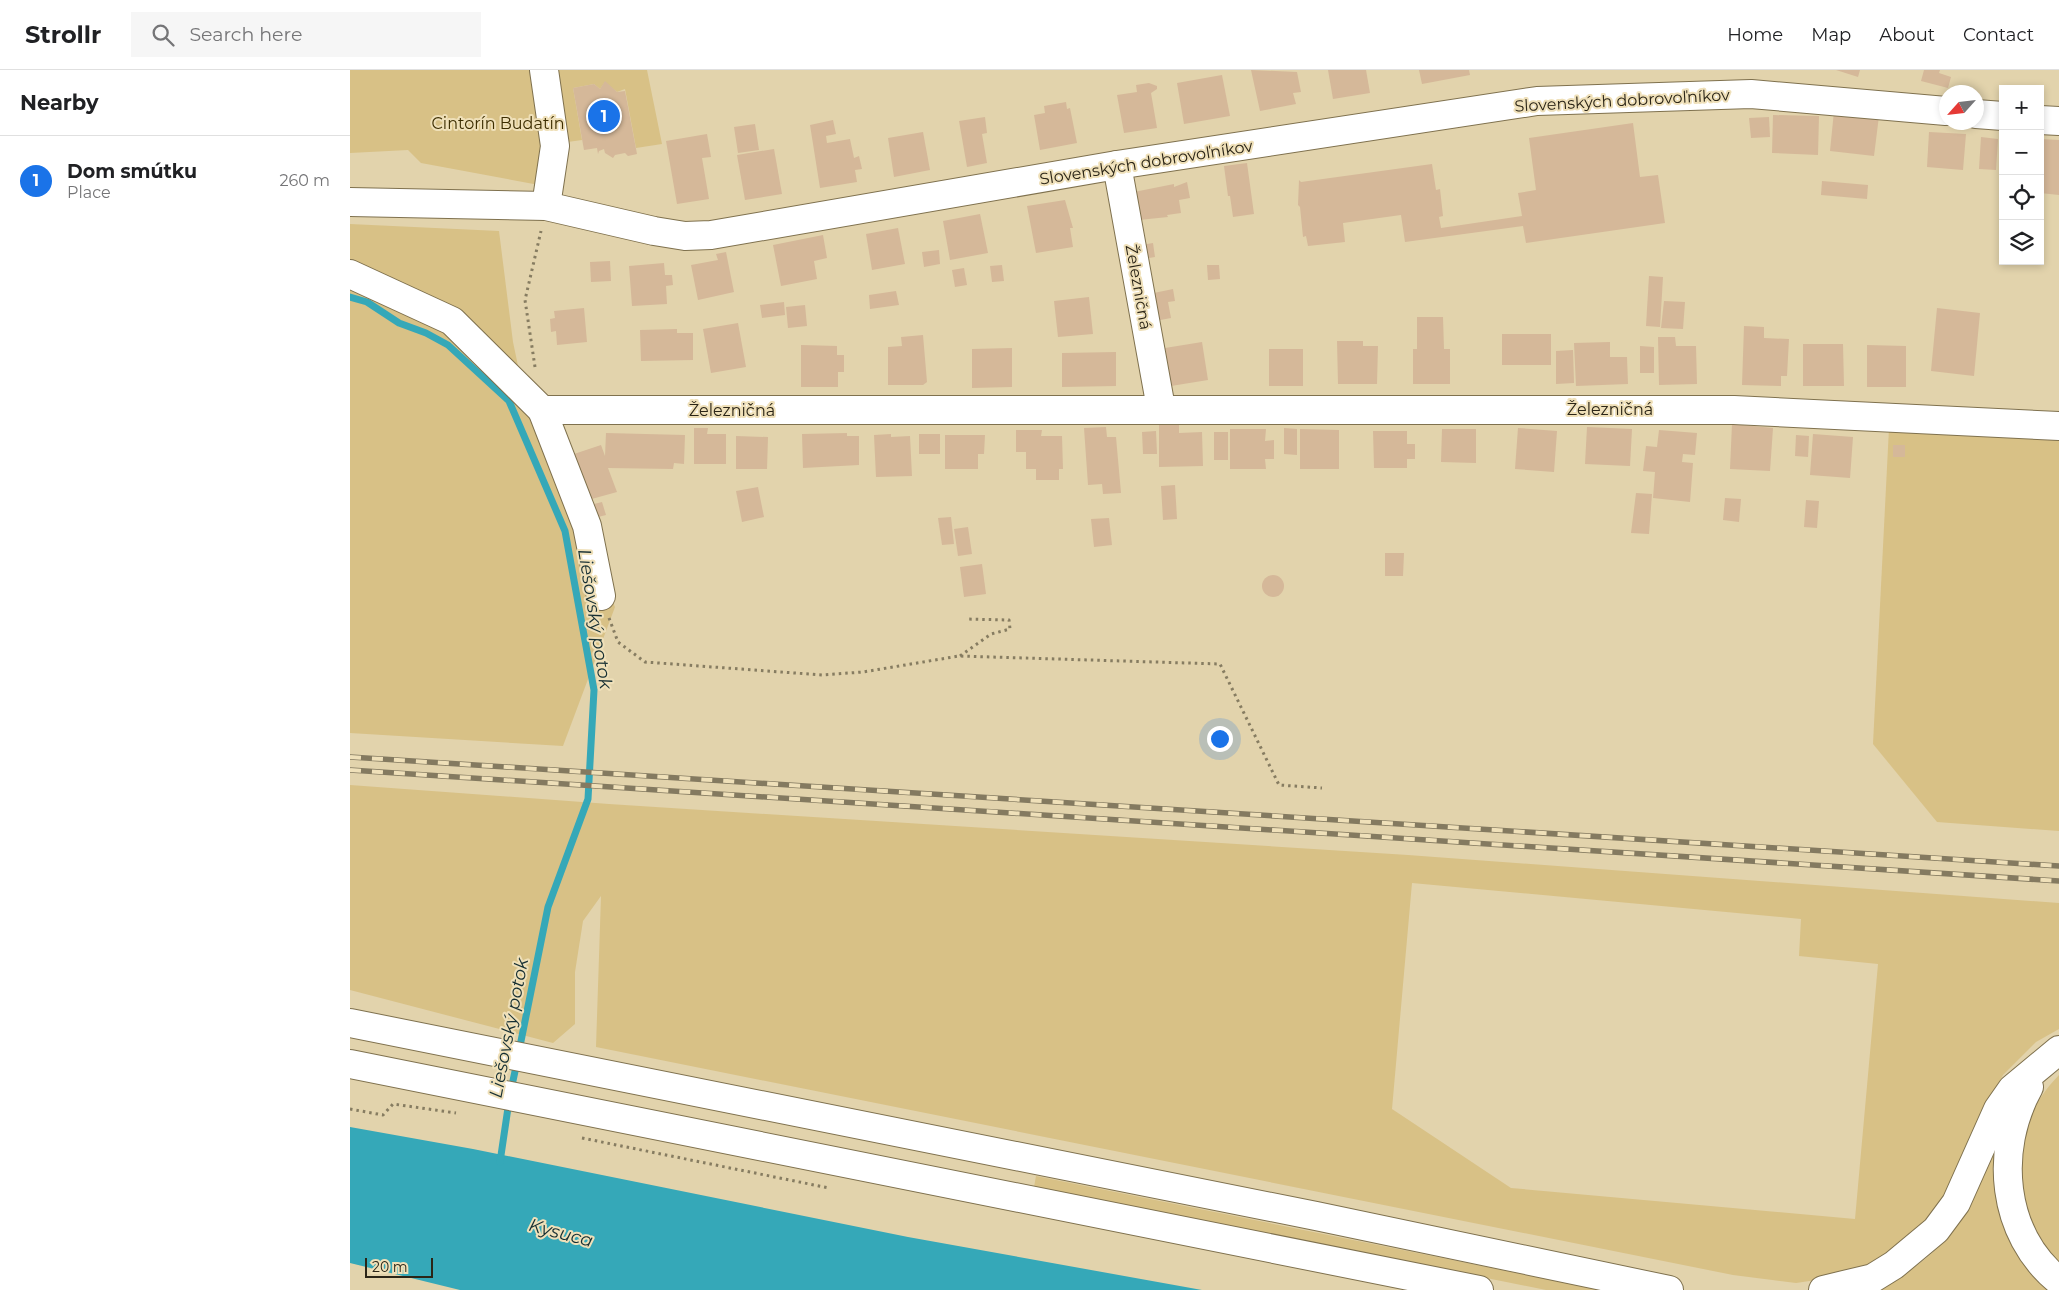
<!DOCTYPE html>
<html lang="en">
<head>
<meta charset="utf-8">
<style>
  body { margin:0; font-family:Montserrat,sans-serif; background:#f6f6f6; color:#202124 }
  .controls { position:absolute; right:15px; top:15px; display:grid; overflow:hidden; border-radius:0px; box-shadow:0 2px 8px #0003 }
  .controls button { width:45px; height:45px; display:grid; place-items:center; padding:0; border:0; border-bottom:1px solid #e0e0e0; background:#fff; color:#202124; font:25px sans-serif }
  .compass { position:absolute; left:1589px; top:15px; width:45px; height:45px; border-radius:50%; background:#fff; box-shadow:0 2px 8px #0003; rotate:243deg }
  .scale { position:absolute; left:15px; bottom:12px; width:68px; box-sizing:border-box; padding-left:5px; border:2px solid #2b2517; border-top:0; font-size:14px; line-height:18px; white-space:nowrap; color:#2b2517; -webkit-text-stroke:4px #efe0b9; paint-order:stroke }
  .you { position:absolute; left:869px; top:668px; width:18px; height:18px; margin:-12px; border:4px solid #fff; border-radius:50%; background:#1a73e8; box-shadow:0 0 0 8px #1a73e833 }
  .badge { display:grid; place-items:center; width:32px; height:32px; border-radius:50%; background:#1a73e8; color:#fff; font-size:16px; font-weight:700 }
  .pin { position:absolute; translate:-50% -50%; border:2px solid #fff; box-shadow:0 1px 5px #0006 }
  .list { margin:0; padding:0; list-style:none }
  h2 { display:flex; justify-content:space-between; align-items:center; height:65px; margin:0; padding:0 20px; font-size:21px }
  h2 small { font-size:16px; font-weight:400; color:#757577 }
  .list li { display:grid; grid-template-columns:32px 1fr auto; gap:15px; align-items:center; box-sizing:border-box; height:90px; padding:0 20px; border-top:1px solid #e0e0e0 }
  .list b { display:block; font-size:19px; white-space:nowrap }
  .list p { margin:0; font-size:16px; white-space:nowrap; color:#757577 }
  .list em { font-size:16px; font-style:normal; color:#757577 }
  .icon { flex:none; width:28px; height:28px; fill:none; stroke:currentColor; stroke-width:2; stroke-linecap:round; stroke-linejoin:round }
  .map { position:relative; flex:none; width:1709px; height:1220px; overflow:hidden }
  header { display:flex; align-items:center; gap:30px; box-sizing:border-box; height:70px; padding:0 25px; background:#fff; border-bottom:1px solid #e0e0e0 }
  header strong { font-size:24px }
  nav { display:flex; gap:28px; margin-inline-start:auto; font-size:18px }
  .search { width:350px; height:45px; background:#f6f6f6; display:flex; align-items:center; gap:12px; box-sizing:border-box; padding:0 18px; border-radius:0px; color:#757577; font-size:19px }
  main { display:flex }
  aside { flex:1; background:#fff }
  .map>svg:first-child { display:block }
  .green { fill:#d8c186; fill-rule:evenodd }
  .water { fill:#35a8b8 }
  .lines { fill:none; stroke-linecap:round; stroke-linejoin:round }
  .stream { stroke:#35a8b8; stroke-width:7 }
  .building { fill:#d5b899 }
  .minor-casing { stroke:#7f714e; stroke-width:30 }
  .major-casing { stroke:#7f714e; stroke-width:30 }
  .path { stroke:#867c61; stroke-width:3; stroke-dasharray:2.5 4; stroke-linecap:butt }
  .minor { stroke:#fff; stroke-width:28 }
  .major { stroke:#fff; stroke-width:28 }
  .rail-casing { stroke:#847a60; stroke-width:5.5 }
  .rail { stroke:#efe0b9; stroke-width:4; stroke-dasharray:11; stroke-linecap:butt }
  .labels { text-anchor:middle; stroke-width:4; stroke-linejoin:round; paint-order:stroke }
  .street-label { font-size:16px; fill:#2b2517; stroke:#efe0b9 }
  .park-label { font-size:16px; fill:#3c2d00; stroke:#efe0b9 }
  .water-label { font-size:18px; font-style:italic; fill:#152e32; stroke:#efe0b9 }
</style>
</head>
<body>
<header>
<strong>Strollr</strong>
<div class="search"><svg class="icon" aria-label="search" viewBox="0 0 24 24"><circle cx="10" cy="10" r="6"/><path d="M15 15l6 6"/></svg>Search here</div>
<nav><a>Home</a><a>Map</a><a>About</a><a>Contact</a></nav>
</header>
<main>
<aside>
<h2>Nearby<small></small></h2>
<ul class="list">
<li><span class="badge">1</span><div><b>Dom smútku</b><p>Place</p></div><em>260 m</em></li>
</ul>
</aside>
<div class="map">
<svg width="1709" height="1220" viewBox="0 0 1709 1220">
  <rect width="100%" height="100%" fill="#e2d3ac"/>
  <!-- green -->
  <g class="green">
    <polygon points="0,0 297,0 312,74 286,78 275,19 267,22 255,12 250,19 244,14 223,18 232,70 196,75 189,115 71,93 58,80 0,83"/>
    <polygon points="0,154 149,161 163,272 178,343 265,537 213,676 0,663"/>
    <polygon points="1539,358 1709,363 1709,761 1587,752 1523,674"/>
    <path d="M 0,715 L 259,734 L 1058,785 L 1709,833 L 1709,959 L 1686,972 L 1653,1005 L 1624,1059 L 1595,1126 L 1578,1151 L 1528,1191 L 1500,1205 L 1446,1213 L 1383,1205 L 246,977 L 251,826 L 233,851 L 225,902 L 225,954 L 203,973 L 0,920 ZM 1062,813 L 1451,849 L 1449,886 L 1528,894 L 1505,1149 L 1161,1118 L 1042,1039 Z"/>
    <path d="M 1709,1005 L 1709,1199 C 1693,1181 1678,1160 1671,1137 C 1669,1130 1670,1121 1670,1114 C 1668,1070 1678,1037 1709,1005 Z"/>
    <path d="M 1642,1078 L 1647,1079 L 1700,1220 L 1525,1220 C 1555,1206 1584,1186 1604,1159 C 1622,1135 1631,1104 1642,1078 Z"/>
    <polygon points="686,1106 1251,1220 1196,1220 684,1117"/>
  </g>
  <!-- water -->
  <polygon class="water" points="0,1057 123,1079 558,1167 852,1220 110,1220 0,1193"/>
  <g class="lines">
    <!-- stream -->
    <g class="stream">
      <polyline points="0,227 17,232 49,253 76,263 98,275 159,331 215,461 244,620 238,729 198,837 169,981"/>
      <polyline points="161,1020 167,992"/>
      <polyline points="150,1092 159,1031"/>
    </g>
  </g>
  <!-- building -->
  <g class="building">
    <polygon points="901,0 947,2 951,22 943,23 946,34 910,41"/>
    <polygon points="978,0 1016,0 1020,23 983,29"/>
    <polygon points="1069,0 1119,0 1120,5 1072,14"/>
    <polygon points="1486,0 1510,0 1508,7"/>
    <polygon points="1574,0 1590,0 1589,3 1601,7 1598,18 1571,11"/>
    <polygon points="872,5 880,46 834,54 827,13"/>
    <polygon points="255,11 267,22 275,21 287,84 278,86 275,83 265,85 263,88 255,83 254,79 249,81 248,84 247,78 234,80 223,18 244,14 250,19"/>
    <polygon points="799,13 807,16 807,19 801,23 807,58 774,63 767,25 787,22 786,15"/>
    <polygon points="716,32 717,39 720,38 727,73 690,80 684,45 695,43 694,36"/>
    <polygon points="1484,41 1529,46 1524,86 1480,81"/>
    <polygon points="1423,45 1469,46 1468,85 1422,83"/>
    <polygon points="635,47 637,63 632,64 637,93 617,97 609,51"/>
    <polygon points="1419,47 1420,67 1401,68 1399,48"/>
    <polygon points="483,50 486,64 476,66 477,73 500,69 504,88 509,86 512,99 505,100 507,112 470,118 460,55"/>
    <polygon points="1283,53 1290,107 1308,105 1315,153 1176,173 1173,156 1055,172 1051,145 993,153 995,172 958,176 956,166 953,167 950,137 948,135 949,110 951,112 1082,94 1086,120 1090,119 1093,146 1089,147 1091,158 1172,146 1168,123 1186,120 1179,68"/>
    <polygon points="405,54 409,80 388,83 384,57"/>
    <polygon points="573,62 580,100 544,107 538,68"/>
    <polygon points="1579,62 1616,64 1613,100 1577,97"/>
    <polygon points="357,64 361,87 352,88 359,129 327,134 316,71"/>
    <polygon points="1631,67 1648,69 1646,100 1629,99"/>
    <polygon points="1690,69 1709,70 1709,125 1690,123"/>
    <polygon points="424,79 432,124 395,130 387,85"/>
    <polygon points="897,93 904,144 883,147 880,126 878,126 874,96"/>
    <polygon points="1472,111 1518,115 1517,129 1471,125"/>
    <polygon points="837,112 840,128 829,130 831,143 817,145 818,147 789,150 784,122 824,114 824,117"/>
    <polygon points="715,130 723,158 720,158 723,177 686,183 677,136"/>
    <polygon points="630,144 638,183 600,190 593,151"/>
    <polygon points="548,158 555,194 522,200 516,164"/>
    <polygon points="473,165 477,188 464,191 467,209 431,216 423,175"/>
    <polygon points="803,173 805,187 793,189 791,175"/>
    <polygon points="589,180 590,194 574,197 572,182"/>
    <polygon points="376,182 384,222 348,230 341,195 368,190 366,184"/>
    <polygon points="260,191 261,211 241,212 240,192"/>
    <polygon points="314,193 315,205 322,205 323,215 316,216 317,234 282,236 279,196"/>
    <polygon points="652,195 654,211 642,212 640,196"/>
    <polygon points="857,195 869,195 870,209 858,210"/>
    <polygon points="614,198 617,215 605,217 602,200"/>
    <polygon points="1299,206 1313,207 1310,257 1296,256"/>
    <polygon points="823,219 825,231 818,232 821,248 805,251 799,224"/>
    <polygon points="546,221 549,235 520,239 519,225"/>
    <polygon points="739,227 743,264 708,267 704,231"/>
    <polygon points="1314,231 1335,232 1333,259 1311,258"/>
    <polygon points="434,232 435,245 412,248 410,235"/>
    <polygon points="455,235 457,256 438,258 436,237"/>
    <polygon points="234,238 237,272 207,275 206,261 201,262 200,249 205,248 204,241"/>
    <polygon points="1587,238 1630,243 1624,306 1581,301"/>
    <polygon points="1067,247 1093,247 1094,279 1100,279 1100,314 1063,314 1063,279 1067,279"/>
    <polygon points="388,253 396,297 361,303 353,259"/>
    <polygon points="1394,256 1414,257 1414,268 1439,269 1437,306 1431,306 1431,316 1392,315"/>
    <polygon points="327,259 327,263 343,263 343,290 291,291 290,260"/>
    <rect x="1152" y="264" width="49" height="31"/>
    <polygon points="573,265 577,312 573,315 538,315 538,277 552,276 551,267"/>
    <polygon points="1308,267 1325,267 1326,276 1346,276 1347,314 1309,315"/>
    <polygon points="987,271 1013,271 1013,276 1028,276 1027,314 988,314"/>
    <polygon points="852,272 858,310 821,316 815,278"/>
    <polygon points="1260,272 1260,287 1277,287 1278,314 1226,316 1224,273"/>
    <polygon points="1453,274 1493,274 1494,316 1453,316"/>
    <polygon points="451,275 487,276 487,285 494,285 494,302 488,302 488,317 451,317"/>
    <polygon points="1517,275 1556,276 1556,317 1517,317"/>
    <polygon points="1290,276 1304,277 1304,303 1290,303"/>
    <polygon points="662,278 662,317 622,318 622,279"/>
    <rect x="919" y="279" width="34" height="37"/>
    <polygon points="1223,280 1224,313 1206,314 1206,281"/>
    <polygon points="766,282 766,316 712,317 712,283"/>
    <polygon points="1382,354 1423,358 1420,401 1380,399"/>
    <polygon points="809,355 829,355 829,363 852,362 853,396 809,397"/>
    <polygon points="756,357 757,367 766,367 771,423 753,424 752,414 738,415 734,358"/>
    <polygon points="1237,357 1282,359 1280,396 1235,394"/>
    <polygon points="344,358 358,358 357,364 376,364 376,394 344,394"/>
    <polygon points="934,358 947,359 947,385 934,384"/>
    <polygon points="1168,358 1207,361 1204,402 1165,399"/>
    <polygon points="880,359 916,359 915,371 924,370 924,389 915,389 916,399 880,399"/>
    <polygon points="950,359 989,360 989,399 950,399"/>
    <polygon points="1092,359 1126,359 1126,393 1091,392"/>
    <polygon points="666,360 692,360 691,366 712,366 713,399 709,399 709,410 686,410 686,399 676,399 676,382 666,382"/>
    <polygon points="1309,360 1347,363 1345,385 1333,384 1332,392 1343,393 1340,432 1303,428 1305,402 1293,401 1296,376 1307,377"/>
    <polygon points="806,361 807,384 793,384 792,362"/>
    <polygon points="1023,361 1057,361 1057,374 1065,374 1065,389 1057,389 1057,398 1024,398"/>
    <rect x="864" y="362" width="14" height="28"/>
    <polygon points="256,363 335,365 334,394 324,393 323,399 258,398 267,422 238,430 224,384 251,375 255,386"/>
    <polygon points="497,363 497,366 509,366 509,395 453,398 452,364"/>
    <polygon points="541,364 541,367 560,366 562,406 526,407 524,365"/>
    <rect x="569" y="364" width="21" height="20"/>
    <polygon points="1463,364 1503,367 1500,408 1460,405"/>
    <polygon points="595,365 635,365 634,384 628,384 628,399 595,399"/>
    <polygon points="1446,365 1459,366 1458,387 1445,386"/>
    <polygon points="386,366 418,367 417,399 386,399"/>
    <rect x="1543" y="375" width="12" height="12"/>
    <polygon points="825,415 827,449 813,450 811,416"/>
    <polygon points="408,417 414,447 392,452 386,421"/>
    <polygon points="1286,423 1302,424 1299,464 1281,463"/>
    <polygon points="1375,428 1391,429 1389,452 1373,450"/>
    <polygon points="1456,430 1469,431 1467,458 1454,457"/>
    <polygon points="252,432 256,445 244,448 240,435"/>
    <polygon points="601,447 604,474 592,475 588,448"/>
    <polygon points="759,448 762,475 744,477 741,449"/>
    <polygon points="618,457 622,484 608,486 604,459"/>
    <polygon points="1035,483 1054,483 1053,506 1035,506"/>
    <polygon points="632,494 636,524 614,527 610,497"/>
    <circle cx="923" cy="516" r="11"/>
  </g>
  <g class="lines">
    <!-- minor casing -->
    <g class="minor-casing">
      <g id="minor">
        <polyline points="194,0 205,76 196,136"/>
        <polyline points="1626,44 1653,46"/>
        <polyline points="1690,50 1709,51"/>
        <polyline points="767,95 811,338"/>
        <polyline points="0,132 196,136 304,161 335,166 361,165 767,95 1187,31 1401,24 1596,41"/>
        <polyline points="0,204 102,251 192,340 1384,340 1709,356"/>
        <polyline points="192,340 237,456 251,526"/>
      </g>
    </g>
    <!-- major casing -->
    <g class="major-casing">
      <g id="major">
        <polyline points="0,953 966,1146 1319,1220"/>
        <polyline points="0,994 1129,1220"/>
        <path d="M 1679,1017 C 1644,1080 1651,1164 1709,1211"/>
        <polyline points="1473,1220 1523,1208 1544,1195 1586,1160 1606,1133 1648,1039 1662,1019 1709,980"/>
      </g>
    </g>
    <!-- path -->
    <g class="path">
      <polyline points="185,297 175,230 191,161"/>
      <polyline points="259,548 268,572 295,592 472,605 513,602 609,586 870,594 929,715 972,718"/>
      <polyline points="610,586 641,564 660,559 659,550 616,549"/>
      <polyline points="0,1039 33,1045 43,1034 106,1043"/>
      <polyline points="232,1068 479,1118"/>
    </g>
    <!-- minor -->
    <use href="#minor" class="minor"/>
    <!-- major -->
    <use href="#major" class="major"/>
    <!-- rail casing -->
    <g class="rail-casing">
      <g id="rail">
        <polyline points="0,687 1709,796"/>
        <polyline points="0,700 1709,811"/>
      </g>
    </g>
    <!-- rail -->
    <use href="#rail" class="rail"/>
  </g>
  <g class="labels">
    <!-- street labels -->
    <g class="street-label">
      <text transform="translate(1272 30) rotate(-3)" y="6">Slovenských dobrovoľníkov</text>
      <text transform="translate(796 92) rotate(-9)" y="6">Slovenských dobrovoľníkov</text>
      <text transform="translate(789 217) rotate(80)" y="6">Železničná</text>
      <text x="1260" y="345">Železničná</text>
      <text x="382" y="346">Železničná</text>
    </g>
    <!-- park labels -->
    <g class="park-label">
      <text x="148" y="59">Cintorín Budatín</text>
    </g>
    <!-- water labels -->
    <g class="water-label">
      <text transform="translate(245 549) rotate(81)" y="6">Liešovský potok</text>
      <text transform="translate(159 958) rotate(-79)" y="6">Liešovský potok</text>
      <text transform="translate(211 1163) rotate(15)" y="6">Kysuca</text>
    </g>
  </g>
</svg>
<div class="controls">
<button>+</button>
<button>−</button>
<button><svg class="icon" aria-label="locate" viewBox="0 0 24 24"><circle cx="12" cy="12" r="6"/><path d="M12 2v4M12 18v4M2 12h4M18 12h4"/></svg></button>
<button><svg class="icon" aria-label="layers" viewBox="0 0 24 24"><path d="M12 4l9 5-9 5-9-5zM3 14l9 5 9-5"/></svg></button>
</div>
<svg class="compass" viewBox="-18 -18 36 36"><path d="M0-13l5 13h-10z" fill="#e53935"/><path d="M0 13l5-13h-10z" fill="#757577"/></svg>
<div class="scale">20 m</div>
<div class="you"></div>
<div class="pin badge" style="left:254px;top:46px">1</div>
</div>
</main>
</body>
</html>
